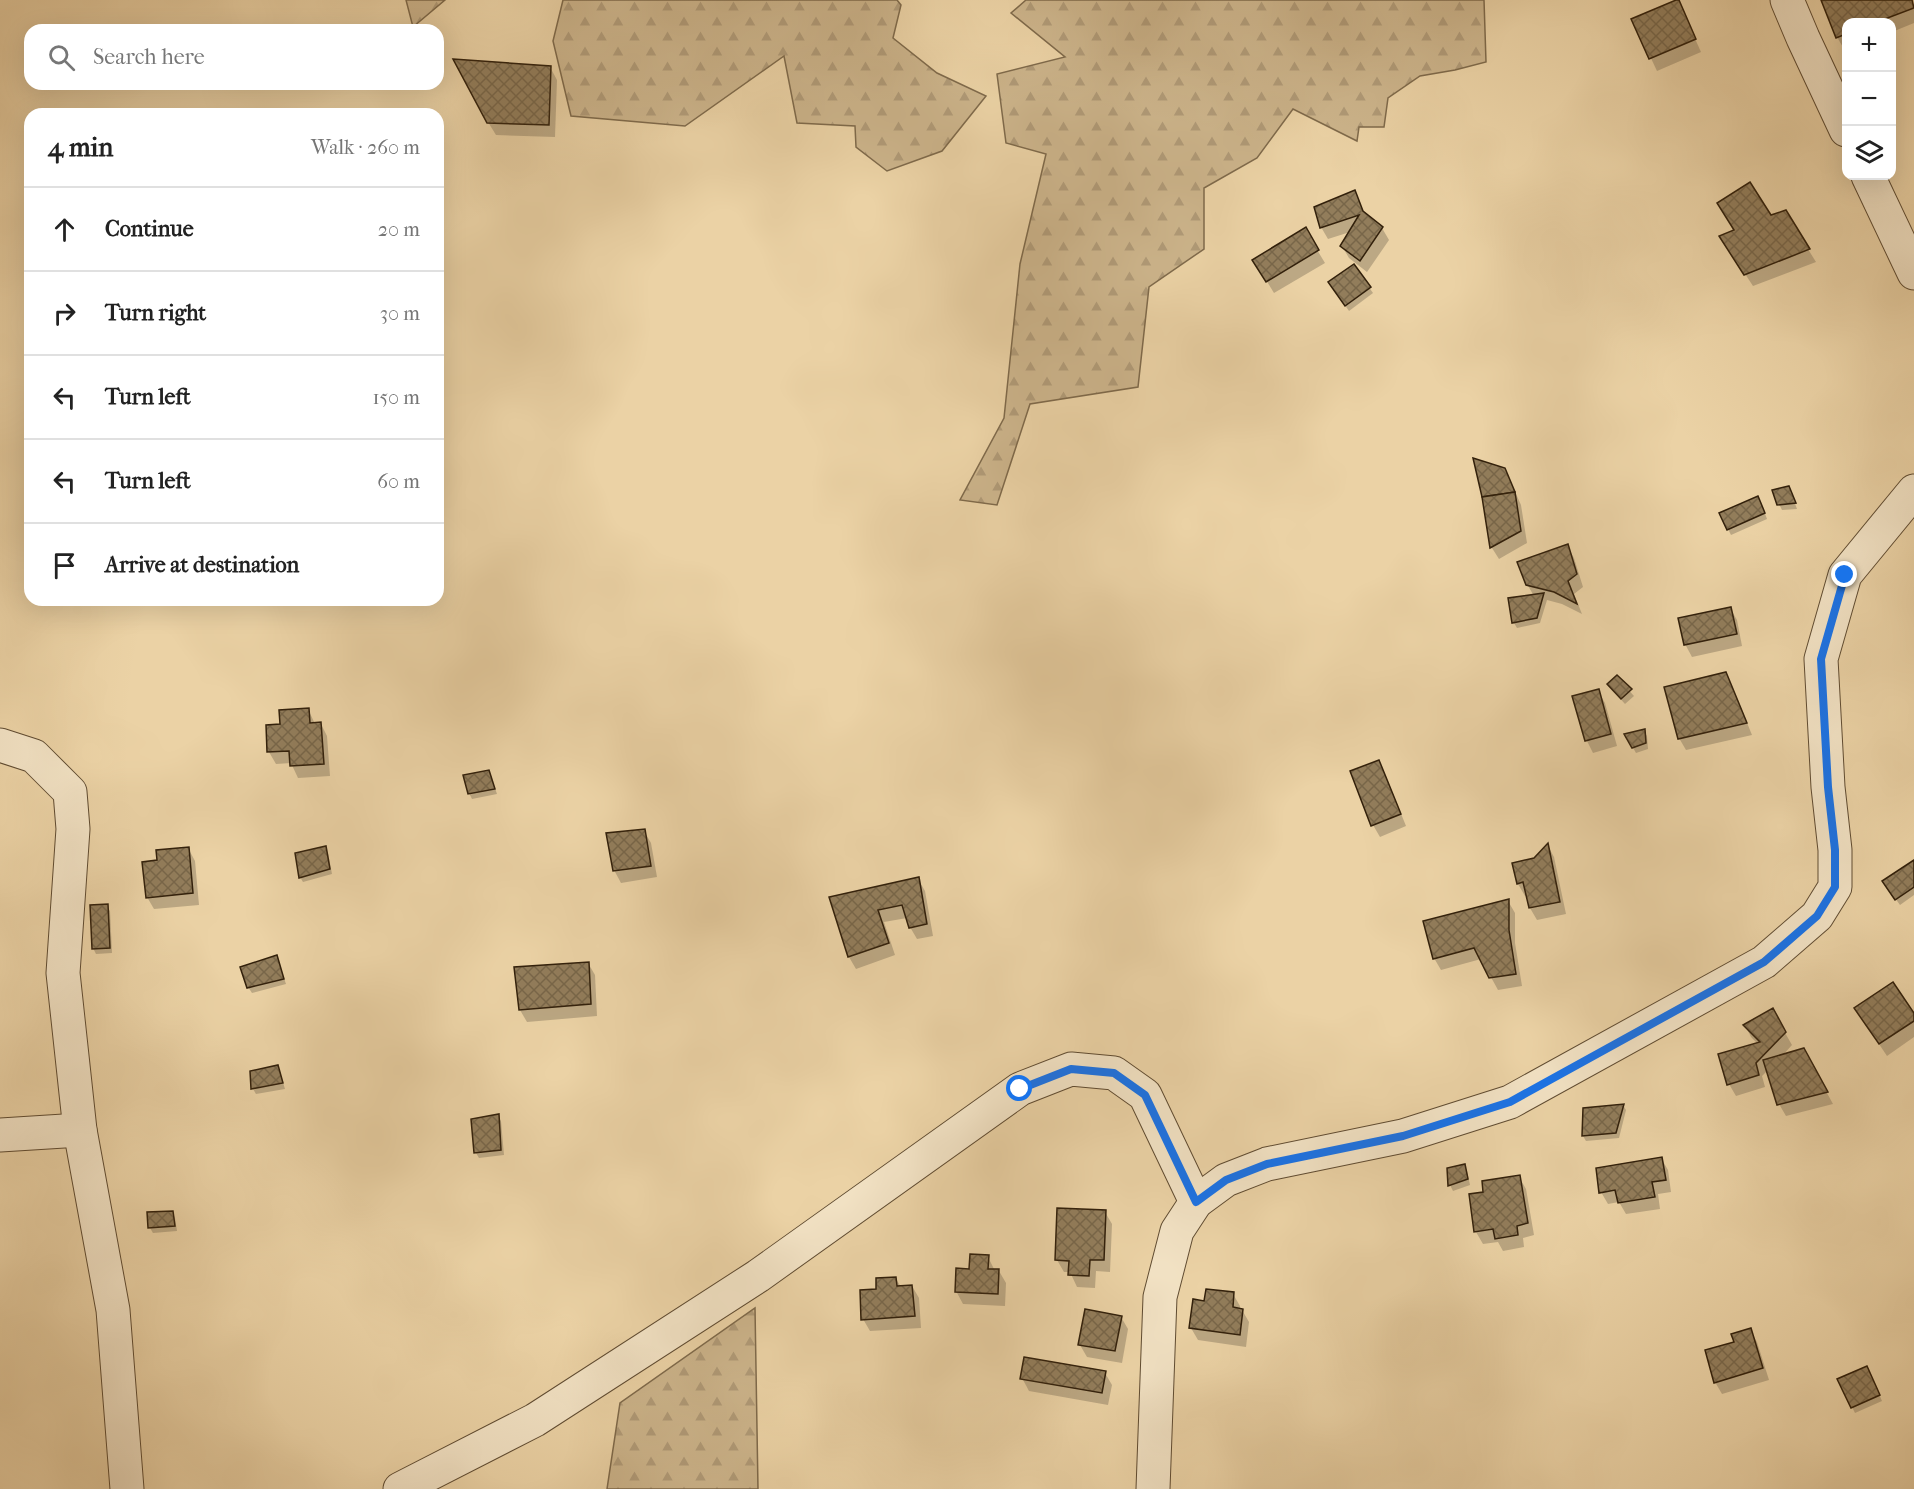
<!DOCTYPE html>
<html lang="en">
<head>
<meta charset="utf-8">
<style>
  body { margin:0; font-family:"IM FELL French Canon",serif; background:#f6f6f6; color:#222 }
  .controls { position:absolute; right:18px; top:18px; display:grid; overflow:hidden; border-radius:12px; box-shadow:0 6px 24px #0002 }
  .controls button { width:54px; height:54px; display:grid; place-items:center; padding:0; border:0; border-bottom:2px solid #e0e0e0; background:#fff; color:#222; font:30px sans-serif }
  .stop { position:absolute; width:18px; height:18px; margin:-14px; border:4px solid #1a73e8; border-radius:50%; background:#fff }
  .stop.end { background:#1a73e8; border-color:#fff; box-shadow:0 2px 6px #0008 }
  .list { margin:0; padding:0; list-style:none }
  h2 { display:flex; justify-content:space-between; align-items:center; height:78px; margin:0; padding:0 24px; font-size:26px }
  h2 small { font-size:20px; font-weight:400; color:#767676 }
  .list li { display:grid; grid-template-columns:39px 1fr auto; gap:18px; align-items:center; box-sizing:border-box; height:84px; padding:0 24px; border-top:2px solid #e0e0e0 }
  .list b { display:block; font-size:22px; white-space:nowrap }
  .list em { font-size:20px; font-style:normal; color:#767676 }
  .icon { flex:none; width:33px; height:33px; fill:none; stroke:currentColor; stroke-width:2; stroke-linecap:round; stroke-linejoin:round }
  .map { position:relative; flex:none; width:1914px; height:1489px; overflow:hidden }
  .search { position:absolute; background:#fff; box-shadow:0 6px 24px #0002; left:24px; top:24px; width:420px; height:66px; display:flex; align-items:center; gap:15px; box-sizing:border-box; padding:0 21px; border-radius:18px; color:#767676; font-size:22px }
  .panel { position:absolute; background:#fff; box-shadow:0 6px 24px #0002; left:24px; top:108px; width:420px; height:498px; border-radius:18px }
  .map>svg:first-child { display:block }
  .forest { fill:url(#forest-firs); stroke:#7f6a4b; stroke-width:1.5 }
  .shadow { fill:#0003 }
  .building { fill:url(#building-cross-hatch); stroke:#32200b; stroke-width:1.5 }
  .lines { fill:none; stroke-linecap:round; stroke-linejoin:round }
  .street-casing { stroke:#604c32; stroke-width:35 }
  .street { stroke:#f2e2c4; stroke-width:33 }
  .route { stroke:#1a73e8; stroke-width:8 }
</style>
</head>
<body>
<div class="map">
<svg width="1914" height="1489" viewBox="0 0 1914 1489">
  <defs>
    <pattern id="forest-firs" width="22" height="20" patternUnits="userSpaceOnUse" patternTransform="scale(1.5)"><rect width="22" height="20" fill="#ccb48b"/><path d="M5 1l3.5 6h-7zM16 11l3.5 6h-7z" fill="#b09a77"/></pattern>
    <pattern id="building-cross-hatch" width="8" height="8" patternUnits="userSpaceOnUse" patternTransform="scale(1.5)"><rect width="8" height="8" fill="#927d5b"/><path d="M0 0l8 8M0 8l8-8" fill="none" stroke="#786649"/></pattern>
  </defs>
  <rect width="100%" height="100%" fill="#ebd2a5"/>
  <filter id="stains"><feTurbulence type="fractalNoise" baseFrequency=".00333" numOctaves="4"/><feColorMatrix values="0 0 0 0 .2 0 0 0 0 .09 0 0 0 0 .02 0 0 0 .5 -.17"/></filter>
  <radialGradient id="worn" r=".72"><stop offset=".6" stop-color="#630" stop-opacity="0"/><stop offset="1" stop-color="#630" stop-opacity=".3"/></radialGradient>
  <!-- forest -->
  <g class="forest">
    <polygon points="406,0 445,0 413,27"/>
    <polygon points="563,0 897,0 901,5 893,38 937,73 986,96 942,151 887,171 856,147 855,126 797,123 784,56 685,126 571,116 553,41"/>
    <polygon points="1026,0 1484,0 1486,62 1455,70 1420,76 1388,98 1384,127 1359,127 1357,141 1293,109 1257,158 1204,188 1204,249 1149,287 1138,387 1030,404 997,505 960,500 1004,418 1020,264 1046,154 1006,143 997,74 1065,57 1011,13"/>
    <polygon points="755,1308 758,1489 607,1489 620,1403"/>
  </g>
  <!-- shadow -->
  <g class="shadow">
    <polygon points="1822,0 1911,0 1914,6 1914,23 1892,32 1892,22 1846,22 1846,49 1844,49 1837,37"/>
    <polygon points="1678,1 1701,52 1657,71 1633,20"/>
    <polygon points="550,67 557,80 555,137 496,135 488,122"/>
    <polygon points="1354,192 1365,215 1382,228 1389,240 1367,272 1349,258 1342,246 1350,232 1328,239 1321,227"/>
    <polygon points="1785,212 1816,262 1753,286 1728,248 1771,217"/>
    <polygon points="1305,230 1325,263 1274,293 1254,260"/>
    <polygon points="1354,266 1373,293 1349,311 1333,288"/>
    <polygon points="1508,476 1521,505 1527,543 1499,559 1492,548 1483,497"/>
    <polygon points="1791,493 1797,509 1782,510 1779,504"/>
    <polygon points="1761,503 1767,519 1731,535 1728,529"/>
    <polygon points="1567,546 1574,558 1583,587 1574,594 1582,614 1562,604 1547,600 1540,623 1517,628 1514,623 1534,596 1527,584"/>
    <polygon points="1730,608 1737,620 1742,646 1692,657 1685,644"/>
    <polygon points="1725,674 1732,686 1752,735 1686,750 1679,738"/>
    <polygon points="1617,677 1634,696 1625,704 1608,685"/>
    <polygon points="1598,691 1605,703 1617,746 1593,753 1587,741 1574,697"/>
    <polygon points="308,709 315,724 321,724 327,736 330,776 298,778 291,763 276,764 269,752"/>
    <polygon points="1644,731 1647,736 1648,749 1636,753 1626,735"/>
    <polygon points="1378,762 1385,774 1406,826 1380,837 1373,825"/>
    <polygon points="489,771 497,794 472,799 469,793"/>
    <polygon points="644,831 651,843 657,877 621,883 614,870"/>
    <polygon points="1548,846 1554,857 1566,914 1537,920 1530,908 1528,895 1525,896 1518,884"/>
    <polygon points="188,848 195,861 199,905 154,909 147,897 159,861"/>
    <polygon points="325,848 328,853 332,874 303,882 300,877"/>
    <polygon points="1914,861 1914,895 1900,905 1887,887"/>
    <polygon points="918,879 925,891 933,936 917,939 910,927 907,918 884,922 895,955 856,969 849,957 831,898"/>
    <polygon points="1508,901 1515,913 1515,943 1522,986 1498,990 1481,959 1441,970 1434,958"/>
    <polygon points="107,906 110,911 112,953 96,954 93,948"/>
    <polygon points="277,957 286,984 252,993 248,987"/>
    <polygon points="588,963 595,975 597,1016 527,1022 520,1010"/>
    <polygon points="1772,1010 1792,1045 1782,1056 1803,1049 1833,1104 1786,1116 1779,1104 1768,1070 1762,1076 1765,1087 1736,1096 1729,1084 1758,1044 1751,1037 1745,1025"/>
    <polygon points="1914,1015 1914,1037 1887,1056 1863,1020"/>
    <polygon points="278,1066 285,1089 256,1094 253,1089 251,1072"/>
    <polygon points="1623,1105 1626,1110 1619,1138 1586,1141 1583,1136 1584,1109"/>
    <polygon points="498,1116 501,1121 504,1155 479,1158 476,1153 472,1121"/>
    <polygon points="1661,1158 1668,1170 1671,1192 1658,1194 1660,1209 1626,1214 1619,1202 1608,1204 1601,1192"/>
    <polygon points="1464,1165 1467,1171 1470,1185 1453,1191 1450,1185"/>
    <polygon points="1519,1177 1526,1189 1534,1235 1523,1238 1524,1247 1503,1251 1498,1242 1483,1244 1476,1232 1485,1193"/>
    <polygon points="172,1212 175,1218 177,1231 153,1233 150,1228"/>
    <polygon points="1105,1212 1112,1224 1110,1272 1096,1271 1095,1288 1077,1287 1070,1272 1064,1272 1057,1260"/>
    <polygon points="988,1257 995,1271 999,1271 1006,1283 1005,1306 963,1304 956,1291 971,1270"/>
    <polygon points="896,1279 901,1287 912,1286 919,1298 921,1328 870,1331 863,1319 878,1291"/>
    <polygon points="1233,1294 1240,1306 1240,1310 1242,1310 1249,1322 1246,1347 1198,1340 1191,1328 1206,1302"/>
    <polygon points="1121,1317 1128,1329 1122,1363 1087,1357 1080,1345"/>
    <polygon points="1750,1330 1757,1342 1769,1380 1722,1394 1715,1382 1736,1343"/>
    <polygon points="1105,1373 1112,1385 1108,1405 1029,1391 1022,1378"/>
    <polygon points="1870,1374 1882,1401 1855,1413 1852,1407"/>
  </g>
  <!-- building -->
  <g class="building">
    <polygon points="1676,0 1679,0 1696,39 1649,59 1631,19"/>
    <polygon points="1821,0 1912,0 1914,8 1877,22 1846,22 1846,34 1836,38"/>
    <polygon points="453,59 551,66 549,125 487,123"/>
    <polygon points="1750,182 1771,215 1786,210 1810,249 1744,275 1719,236 1734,230 1717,203"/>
    <polygon points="1355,190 1363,211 1383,227 1360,261 1340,246 1359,215 1320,228 1314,207"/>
    <polygon points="1306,227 1319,250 1266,282 1252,260"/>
    <polygon points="1354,264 1371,287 1345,306 1328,282"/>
    <polygon points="1473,458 1505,468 1515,492 1482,497"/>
    <polygon points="1789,486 1796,503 1777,505 1772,490"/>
    <polygon points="1515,492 1521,531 1490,548 1482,497"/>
    <polygon points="1758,496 1765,513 1727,530 1719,513"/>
    <polygon points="1568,544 1577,574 1568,581 1577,604 1554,592 1526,585 1517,562"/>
    <polygon points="1544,593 1537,618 1512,623 1508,598"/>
    <polygon points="1731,607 1737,634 1684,645 1678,618"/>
    <polygon points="1726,672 1747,723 1678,739 1664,687"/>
    <polygon points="1617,675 1632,689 1621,699 1607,684"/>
    <polygon points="1599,689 1611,734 1585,741 1572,696"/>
    <polygon points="309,708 310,723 321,722 324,764 290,766 289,751 267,752 266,725 280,724 279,710"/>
    <polygon points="1645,729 1646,743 1632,748 1624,734"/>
    <polygon points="1379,760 1401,814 1371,826 1350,771"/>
    <polygon points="489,770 495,789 468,794 463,775"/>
    <polygon points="645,829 651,866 613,871 606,833"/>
    <polygon points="1548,843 1560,902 1529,908 1523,882 1517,884 1512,863 1534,858"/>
    <polygon points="326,846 330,869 299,878 295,853"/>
    <polygon points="189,847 193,893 146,898 142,862 157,860 156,850"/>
    <polygon points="1914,860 1914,887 1895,900 1882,881"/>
    <polygon points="919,877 927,924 909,928 902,905 878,910 889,943 848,957 829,897"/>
    <polygon points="1509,899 1509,930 1516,974 1489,978 1474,948 1433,959 1423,921"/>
    <polygon points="108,904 110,948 92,949 90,905"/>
    <polygon points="277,955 284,979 247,988 240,967"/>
    <polygon points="589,962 591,1004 519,1010 514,967"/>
    <polygon points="1893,982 1914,1013 1914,1021 1879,1044 1854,1008"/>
    <polygon points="1773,1008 1786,1032 1756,1063 1759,1075 1727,1085 1718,1054 1760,1042 1743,1025"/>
    <polygon points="1804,1048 1828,1092 1777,1105 1763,1060"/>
    <polygon points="278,1065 283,1083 251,1089 250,1071"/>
    <polygon points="1624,1104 1616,1133 1582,1136 1583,1108"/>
    <polygon points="499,1114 501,1150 474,1153 471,1119"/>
    <polygon points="1662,1157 1666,1180 1652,1182 1655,1197 1618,1203 1615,1190 1599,1193 1596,1168"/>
    <polygon points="1465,1164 1468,1179 1448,1186 1447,1168"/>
    <polygon points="1520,1175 1528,1223 1517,1226 1518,1235 1495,1239 1493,1229 1474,1232 1469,1194 1483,1192 1482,1181"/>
    <polygon points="1057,1208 1106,1210 1104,1260 1090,1260 1089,1276 1068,1275 1069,1261 1055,1260"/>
    <polygon points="173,1211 175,1226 148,1228 147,1212"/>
    <polygon points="970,1254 989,1255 988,1269 999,1269 998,1294 955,1292 956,1268 969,1269"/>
    <polygon points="896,1277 897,1286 912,1285 915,1316 861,1320 860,1290 876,1289 876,1278"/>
    <polygon points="1206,1289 1234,1292 1233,1307 1243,1309 1240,1335 1189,1328 1193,1299 1204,1301"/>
    <polygon points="1085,1309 1122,1316 1115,1351 1078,1345"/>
    <polygon points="1751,1328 1763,1368 1714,1383 1705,1350 1734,1342 1731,1334"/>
    <polygon points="1024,1357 1106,1371 1102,1393 1020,1379"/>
    <polygon points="1867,1366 1880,1395 1851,1408 1837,1379"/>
  </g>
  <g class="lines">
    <!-- street casing -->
    <g class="street-casing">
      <g id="street">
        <polyline points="1787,0 1803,38 1846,130"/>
        <polyline points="1868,176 1914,273"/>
        <polyline points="0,745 34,756 70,792 73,829 63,973 80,1130 113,1310 127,1489"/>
        <polyline points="0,1135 80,1130"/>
        <polyline points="400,1489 535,1420 758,1276 1020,1089 1071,1069 1114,1073 1145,1095 1196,1202"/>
        <polyline points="1153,1489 1160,1297 1177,1231 1196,1202 1226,1180 1267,1164 1403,1136 1510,1102 1764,962 1817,916 1835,887 1835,850 1828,787 1821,659 1845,575 1914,491"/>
      </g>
    </g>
    <!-- street -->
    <use href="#street" class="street"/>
  </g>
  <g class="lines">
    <!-- route -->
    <polyline class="route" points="1020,1089 1071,1069 1114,1073 1145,1095 1196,1202 1226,1180 1267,1164 1403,1136 1510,1102 1764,962 1817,916 1835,887 1835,850 1828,787 1821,659 1845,575"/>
  </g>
  <rect width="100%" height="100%" filter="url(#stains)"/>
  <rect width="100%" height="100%" fill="url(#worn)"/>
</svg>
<div class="controls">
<button>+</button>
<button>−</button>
<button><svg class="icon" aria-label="layers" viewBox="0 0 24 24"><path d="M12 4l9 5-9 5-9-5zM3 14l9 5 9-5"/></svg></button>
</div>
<div class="stop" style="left:1020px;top:1089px"></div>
<div class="stop end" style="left:1845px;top:575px"></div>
<div class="search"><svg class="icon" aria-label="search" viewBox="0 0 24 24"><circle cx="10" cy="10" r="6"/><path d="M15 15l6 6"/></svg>Search here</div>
<section class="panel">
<h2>4 min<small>Walk · 260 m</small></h2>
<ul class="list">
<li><svg class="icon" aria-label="ahead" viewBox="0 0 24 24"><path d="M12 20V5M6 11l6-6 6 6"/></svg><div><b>Continue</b></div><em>20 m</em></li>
<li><svg class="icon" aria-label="right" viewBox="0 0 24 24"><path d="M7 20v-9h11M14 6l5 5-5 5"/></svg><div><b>Turn right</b></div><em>30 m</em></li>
<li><svg class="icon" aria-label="left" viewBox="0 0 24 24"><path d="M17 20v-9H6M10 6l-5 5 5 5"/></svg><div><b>Turn left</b></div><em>150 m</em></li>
<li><svg class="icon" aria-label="left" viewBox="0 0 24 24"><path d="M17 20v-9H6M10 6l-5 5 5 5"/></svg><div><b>Turn left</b></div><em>60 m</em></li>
<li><svg class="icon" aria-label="arrive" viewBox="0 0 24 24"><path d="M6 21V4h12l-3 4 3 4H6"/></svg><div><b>Arrive at destination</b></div></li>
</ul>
</section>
</div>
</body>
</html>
